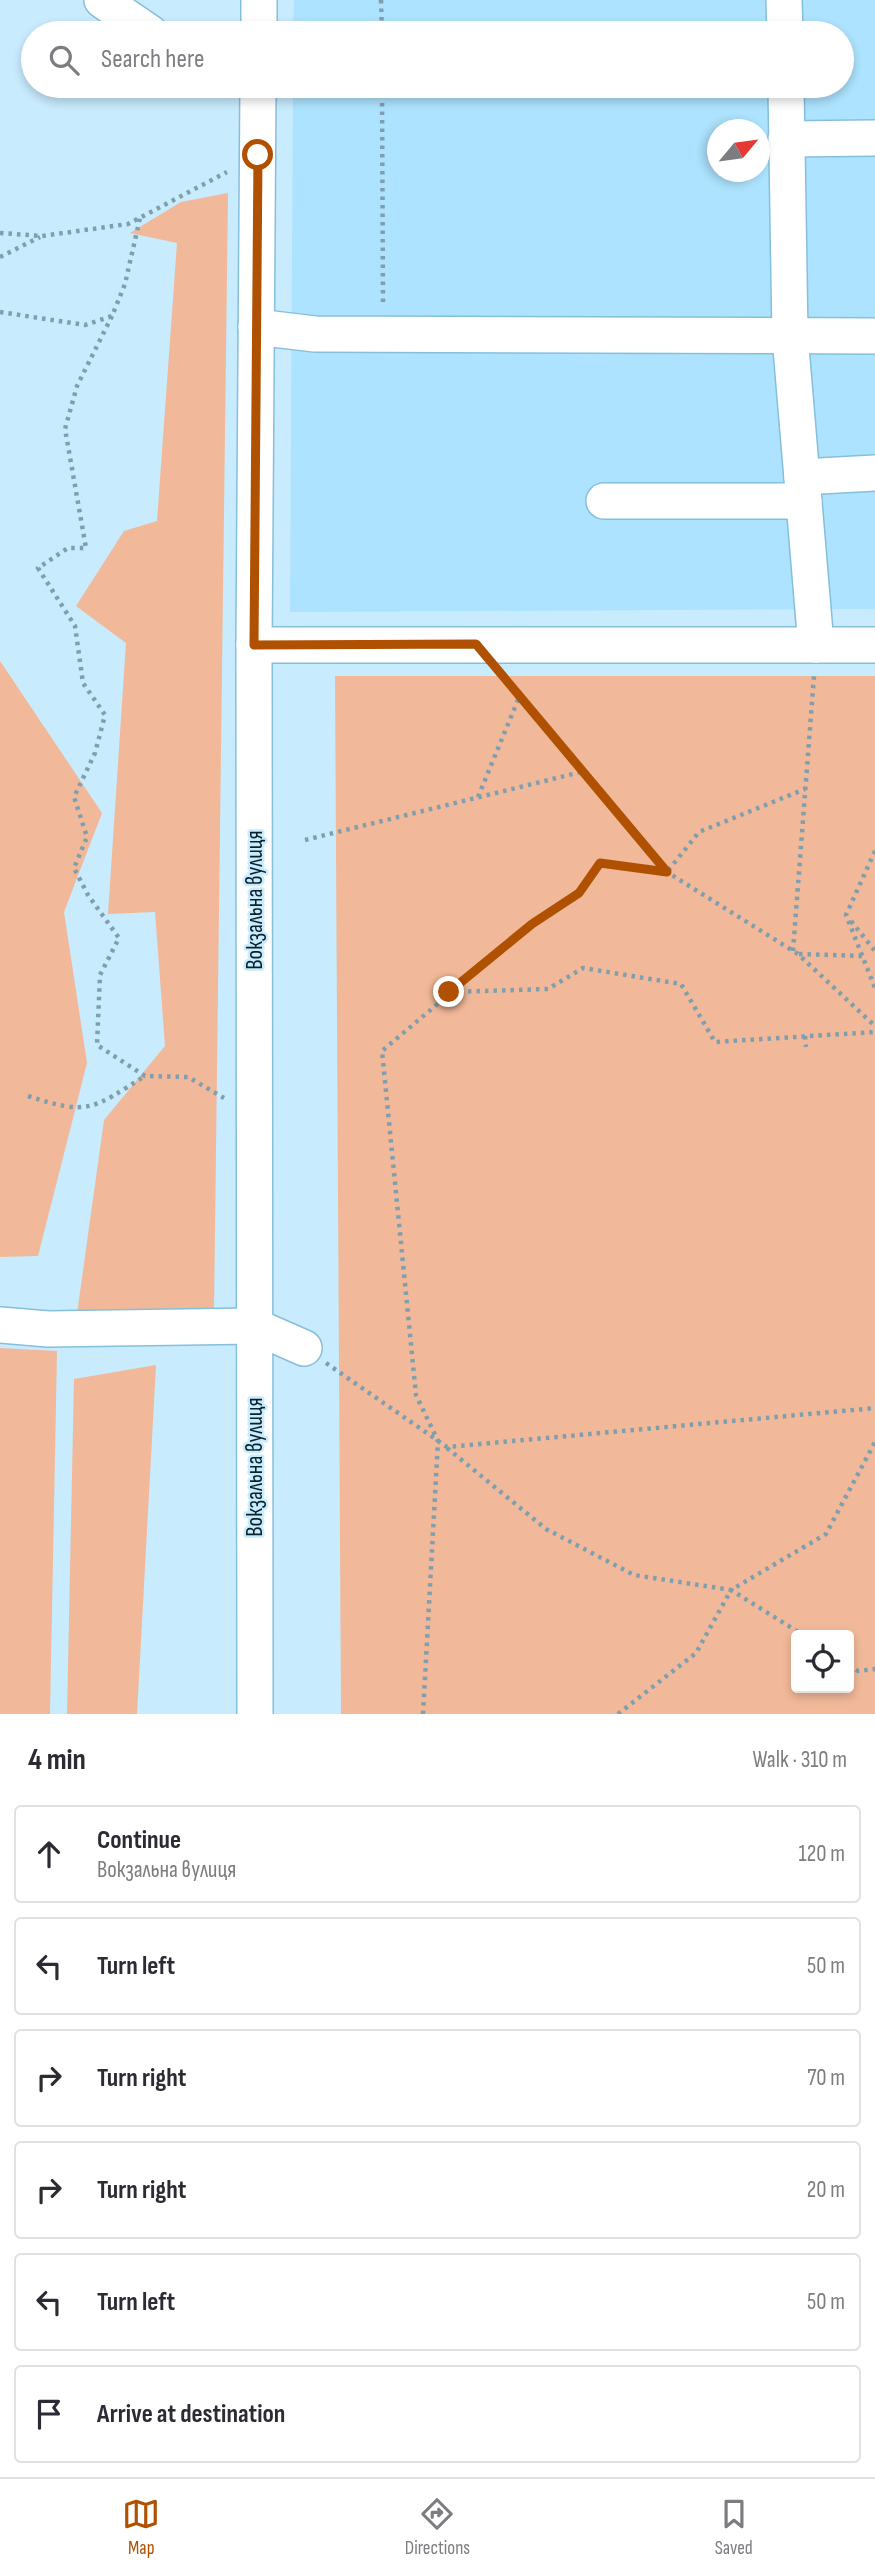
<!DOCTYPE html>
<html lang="en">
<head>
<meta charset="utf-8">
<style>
  body { margin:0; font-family:"Sofia Sans Condensed",sans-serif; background:#f2f2f3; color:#2b2b33 }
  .controls { position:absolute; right:21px; bottom:21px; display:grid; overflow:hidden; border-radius:7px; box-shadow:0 4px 10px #0003 }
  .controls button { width:63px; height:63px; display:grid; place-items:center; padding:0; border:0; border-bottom:2px solid #e1e1e2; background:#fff; color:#2b2b33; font:35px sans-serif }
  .compass { position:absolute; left:707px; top:119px; width:63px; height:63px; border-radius:50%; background:#fff; box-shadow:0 4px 10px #0003; rotate:61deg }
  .stop { position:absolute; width:21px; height:21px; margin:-16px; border:5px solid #af5100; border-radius:50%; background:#fff }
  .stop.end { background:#af5100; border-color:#fff; box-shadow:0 2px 7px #0008 }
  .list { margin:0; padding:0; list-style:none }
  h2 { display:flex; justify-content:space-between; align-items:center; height:91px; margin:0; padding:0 28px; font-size:30px }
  h2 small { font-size:23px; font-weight:400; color:#7c7c81 }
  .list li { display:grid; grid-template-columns:46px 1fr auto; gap:21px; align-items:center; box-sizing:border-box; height:98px; margin:0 14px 14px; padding:0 14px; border:2px solid #e1e1e2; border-radius:7px }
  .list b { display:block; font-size:26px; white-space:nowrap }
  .list p { margin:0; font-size:23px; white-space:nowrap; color:#7c7c81 }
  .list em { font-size:23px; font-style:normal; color:#7c7c81 }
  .icon { flex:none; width:38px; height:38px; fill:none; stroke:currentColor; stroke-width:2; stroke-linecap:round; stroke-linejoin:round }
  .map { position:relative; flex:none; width:875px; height:1714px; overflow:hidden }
  .search { position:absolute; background:#fff; box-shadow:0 4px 10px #0003; left:21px; right:21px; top:21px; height:77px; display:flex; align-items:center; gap:18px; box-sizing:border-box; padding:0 24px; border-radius:38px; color:#7c7c81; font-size:26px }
  .sheet { height:763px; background:#fff }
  nav { display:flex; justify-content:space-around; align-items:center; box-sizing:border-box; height:98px; border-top:2px solid #e1e1e2; background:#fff; font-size:19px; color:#7c7c81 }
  nav a { display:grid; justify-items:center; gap:4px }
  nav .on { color:#af5100 }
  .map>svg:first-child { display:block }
  .built { fill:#ade3fe; fill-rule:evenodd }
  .green { fill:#f1b999; fill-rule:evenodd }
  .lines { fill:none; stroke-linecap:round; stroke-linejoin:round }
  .minor-casing { stroke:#85bfdc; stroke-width:38 }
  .path { stroke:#809fae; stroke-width:4.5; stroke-dasharray:3.5 5; stroke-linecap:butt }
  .minor { stroke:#fff; stroke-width:35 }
  .route { stroke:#af5100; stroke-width:9 }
  .labels { text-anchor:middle; stroke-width:5; stroke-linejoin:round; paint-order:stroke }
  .street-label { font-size:23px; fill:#08212c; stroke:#c8ebfd }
</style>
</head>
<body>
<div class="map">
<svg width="875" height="1714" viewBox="0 0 875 1714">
  <rect width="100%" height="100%" fill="#c8ebfd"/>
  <!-- built -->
  <path class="built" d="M 294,0 L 875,0 L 875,609 L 290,612 L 293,86 L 842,86 L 842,33 L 293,33 ZM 718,130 L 760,130 L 760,172 L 718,172 Z"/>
  <!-- green -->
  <g class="green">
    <polygon points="228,193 214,1310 76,1321 104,1120 165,1046 155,912 108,914 126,643 76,606 124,531 157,521 177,243 130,233 181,202"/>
    <polygon points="0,661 102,813 64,912 87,1063 38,1256 0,1257"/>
    <path d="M 335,676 L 875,676 L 875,1714 L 341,1714 ZM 796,1635 L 849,1635 L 849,1688 L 796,1688 Z"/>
    <polygon points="0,1348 57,1351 50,1714 0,1714"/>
    <polygon points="156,1365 137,1714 67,1714 74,1379"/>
  </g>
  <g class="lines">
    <!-- minor casing -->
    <g class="minor-casing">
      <g id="minor">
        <polyline points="102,0 150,33"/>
        <polyline points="784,0 785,33"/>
        <polyline points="259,33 259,0"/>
        <polyline points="786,86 790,336 816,645"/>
        <polyline points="786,139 875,138"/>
        <polyline points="256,327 315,334 875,336"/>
        <polyline points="802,477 875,473"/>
        <polyline points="604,501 804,501"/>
        <polyline points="254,645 875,645"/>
        <polyline points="0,1325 48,1329 254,1326 304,1348"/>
        <polyline points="255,1714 254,645 258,86"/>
      </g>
    </g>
    <!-- path -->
    <g class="path">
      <polyline points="381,0 382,33"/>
      <polyline points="320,25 453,24"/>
      <polyline points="382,86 383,302"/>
      <polyline points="0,233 42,236 128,224 227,172"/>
      <polyline points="0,257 40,237"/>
      <polyline points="0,312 85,325 112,316 125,284 140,218"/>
      <polyline points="112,316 77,386 65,429 86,548 68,548 38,568 75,626 83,683 105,715 95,753 74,797 87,837 74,868 88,895 119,938 100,975 97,1045 145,1076 188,1077 224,1098"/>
      <polyline points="502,675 667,872 798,954 875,1026"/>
      <polyline points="478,797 520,695"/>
      <polyline points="305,840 581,772"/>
      <polyline points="875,851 846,915 875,988"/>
      <polyline points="851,921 875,951"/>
      <polyline points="793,951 814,676"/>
      <polyline points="799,954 862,956"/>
      <polyline points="451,992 548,989 583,968 681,984 715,1042 875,1032"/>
      <polyline points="805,1036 806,1047"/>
      <path d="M 28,1096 C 89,1116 92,1109 145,1076"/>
      <polyline points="326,1363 447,1447 875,1408"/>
      <polyline points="447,1448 546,1529 634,1575 731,1590 826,1534 875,1442"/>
      <polyline points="849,1665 858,1671 875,1669"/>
      <polyline points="423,1714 438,1441 416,1395 382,1051 532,924 579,893 600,864 667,872 699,832 805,789"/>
      <polyline points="618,1714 696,1653 731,1590 803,1635"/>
    </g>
    <!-- minor -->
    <use href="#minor" class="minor"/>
  </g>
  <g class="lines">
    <!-- route -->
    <polyline class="route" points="258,155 254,645 476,644 667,872 600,863 579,893 532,924 449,992"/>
  </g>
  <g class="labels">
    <!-- street labels -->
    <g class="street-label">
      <text transform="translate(254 900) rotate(-90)" y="8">Вокзальна вулиця</text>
      <text transform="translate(254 1467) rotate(-90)" y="8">Вокзальна вулиця</text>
    </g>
  </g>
</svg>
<div class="controls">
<button><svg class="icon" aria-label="locate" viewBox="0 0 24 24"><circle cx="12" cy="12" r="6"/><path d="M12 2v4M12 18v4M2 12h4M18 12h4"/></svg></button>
</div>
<svg class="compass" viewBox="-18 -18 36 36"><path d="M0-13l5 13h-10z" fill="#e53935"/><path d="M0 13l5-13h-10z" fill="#7c7c81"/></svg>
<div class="stop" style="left:258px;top:155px"></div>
<div class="stop end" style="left:449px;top:992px"></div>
<div class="search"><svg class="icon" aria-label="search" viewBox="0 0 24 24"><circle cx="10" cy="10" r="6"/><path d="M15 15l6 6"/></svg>Search here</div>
</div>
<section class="sheet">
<h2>4 min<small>Walk · 310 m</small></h2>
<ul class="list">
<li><svg class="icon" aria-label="ahead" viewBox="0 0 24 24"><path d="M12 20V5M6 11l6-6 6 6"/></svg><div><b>Continue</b><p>Вокзальна вулиця</p></div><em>120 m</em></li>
<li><svg class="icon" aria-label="left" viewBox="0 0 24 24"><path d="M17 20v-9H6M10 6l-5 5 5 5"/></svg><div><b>Turn left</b></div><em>50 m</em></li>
<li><svg class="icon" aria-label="right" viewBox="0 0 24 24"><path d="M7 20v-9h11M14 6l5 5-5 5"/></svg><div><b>Turn right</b></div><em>70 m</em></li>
<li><svg class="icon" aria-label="right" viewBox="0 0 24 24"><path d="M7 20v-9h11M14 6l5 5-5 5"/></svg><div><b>Turn right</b></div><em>20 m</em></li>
<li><svg class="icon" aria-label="left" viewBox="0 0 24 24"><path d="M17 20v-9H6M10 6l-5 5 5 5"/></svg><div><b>Turn left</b></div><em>50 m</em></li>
<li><svg class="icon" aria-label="arrive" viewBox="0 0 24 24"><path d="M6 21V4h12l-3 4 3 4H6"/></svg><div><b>Arrive at destination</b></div></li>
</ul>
</section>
<nav>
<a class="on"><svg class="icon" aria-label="map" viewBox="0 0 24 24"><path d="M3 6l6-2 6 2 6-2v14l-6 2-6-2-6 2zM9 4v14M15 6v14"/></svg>Map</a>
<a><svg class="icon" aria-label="directions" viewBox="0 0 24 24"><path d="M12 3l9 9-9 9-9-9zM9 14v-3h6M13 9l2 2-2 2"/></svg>Directions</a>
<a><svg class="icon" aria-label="saved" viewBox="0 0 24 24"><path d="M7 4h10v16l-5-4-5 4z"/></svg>Saved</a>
</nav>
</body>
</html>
